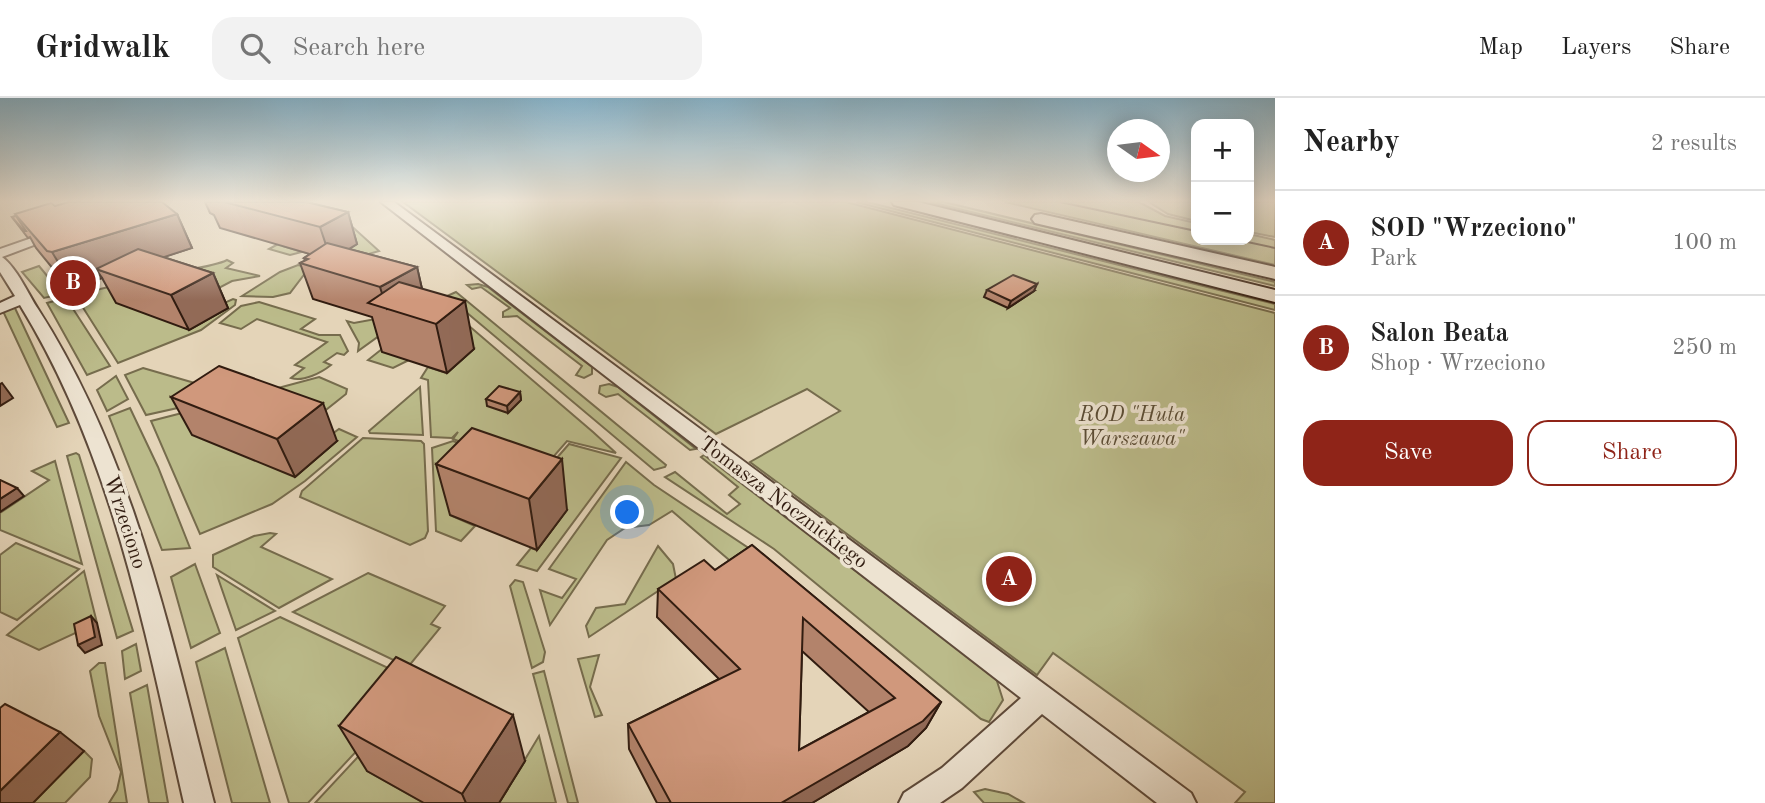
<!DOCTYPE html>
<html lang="en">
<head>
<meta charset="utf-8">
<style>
  body { margin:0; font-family:"Old Standard TT",serif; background:#f2f2f2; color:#222 }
  .controls { position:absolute; right:21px; top:21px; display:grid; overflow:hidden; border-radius:14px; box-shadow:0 4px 18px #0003 }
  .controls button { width:63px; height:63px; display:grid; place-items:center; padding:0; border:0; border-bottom:2px solid #e0e0e0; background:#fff; color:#222; font:35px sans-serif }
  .compass { position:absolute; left:1107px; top:21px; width:63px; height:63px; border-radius:50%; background:#fff; box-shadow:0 4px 18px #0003; rotate:104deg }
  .you { position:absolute; left:628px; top:415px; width:24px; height:24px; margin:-18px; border:5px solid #fff; border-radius:50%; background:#1a73e8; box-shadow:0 0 0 10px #1a73e833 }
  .badge { display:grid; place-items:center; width:46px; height:46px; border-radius:50%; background:#8f2418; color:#fff; font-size:23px; font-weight:700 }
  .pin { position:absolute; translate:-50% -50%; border:4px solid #fff; box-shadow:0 2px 7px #0006 }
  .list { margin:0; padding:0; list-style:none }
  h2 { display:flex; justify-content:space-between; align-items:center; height:91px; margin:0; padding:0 28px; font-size:30px }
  h2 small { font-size:23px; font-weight:400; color:#767676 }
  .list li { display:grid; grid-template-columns:46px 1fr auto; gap:21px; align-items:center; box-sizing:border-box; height:105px; padding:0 28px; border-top:2px solid #e0e0e0 }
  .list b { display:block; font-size:26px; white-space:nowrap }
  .list p { margin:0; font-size:23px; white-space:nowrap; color:#767676 }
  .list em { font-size:23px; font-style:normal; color:#767676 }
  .actions { display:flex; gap:14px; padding:21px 28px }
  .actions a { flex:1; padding:16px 0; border:2px solid #8f2418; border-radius:21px; text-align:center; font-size:24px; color:#8f2418 }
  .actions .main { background:#8f2418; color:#fff }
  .icon { flex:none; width:38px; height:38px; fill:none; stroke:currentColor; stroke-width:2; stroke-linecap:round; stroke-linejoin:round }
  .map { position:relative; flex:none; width:1275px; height:705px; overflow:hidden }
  header { display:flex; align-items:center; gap:42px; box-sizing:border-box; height:98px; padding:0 35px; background:#fff; border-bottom:2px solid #e0e0e0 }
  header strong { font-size:33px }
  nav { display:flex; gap:38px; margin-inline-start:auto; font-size:24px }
  .search { width:490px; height:63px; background:#f2f2f2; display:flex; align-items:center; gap:18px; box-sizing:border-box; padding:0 24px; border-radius:21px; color:#767676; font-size:26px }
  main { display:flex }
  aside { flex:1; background:#fff }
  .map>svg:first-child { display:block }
  .green { fill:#bbbb8a; stroke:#766c4d; stroke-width:2 }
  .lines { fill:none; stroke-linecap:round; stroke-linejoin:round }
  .street-casing { stroke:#5e4a3a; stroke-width:4 }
  .secondary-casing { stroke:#311c10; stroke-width:4 }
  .street { fill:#ede3d1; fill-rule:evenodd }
  .secondary { fill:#ede3d1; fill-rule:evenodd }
  .tram { stroke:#311c10; stroke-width:2 }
  .wall { fill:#b3836b; stroke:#311c10; stroke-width:2; fill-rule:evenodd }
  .shaded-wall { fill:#926a57; stroke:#311c10; stroke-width:2 }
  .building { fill:#d0987c; stroke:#311c10; stroke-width:2; fill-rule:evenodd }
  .labels { text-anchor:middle; stroke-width:7; stroke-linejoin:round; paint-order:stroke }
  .park-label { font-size:21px; font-style:italic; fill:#5a4c35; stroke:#ede3d1 }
  .street-label { font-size:21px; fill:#311c10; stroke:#ede3d1 }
</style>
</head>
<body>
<header>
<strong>Gridwalk</strong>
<div class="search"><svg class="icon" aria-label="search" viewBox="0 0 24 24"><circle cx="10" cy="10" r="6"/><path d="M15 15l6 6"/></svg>Search here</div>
<nav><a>Map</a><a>Layers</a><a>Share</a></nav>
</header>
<main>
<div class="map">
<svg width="1275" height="705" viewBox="0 0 1275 705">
  <rect width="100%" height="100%" fill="#e4d4b8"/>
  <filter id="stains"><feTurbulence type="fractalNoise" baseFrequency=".00286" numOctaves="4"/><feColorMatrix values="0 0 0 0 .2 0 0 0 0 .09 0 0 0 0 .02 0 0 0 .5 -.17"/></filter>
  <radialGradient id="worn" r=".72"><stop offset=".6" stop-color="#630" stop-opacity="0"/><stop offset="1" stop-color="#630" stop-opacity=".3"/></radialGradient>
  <!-- green -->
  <g class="green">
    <polygon points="403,104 846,104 1275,215 1275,705 1235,705 1245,694 1053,555 1037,577 750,364 840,313 807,291 716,336"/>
    <polygon points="856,104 867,104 1275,206 1275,212"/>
    <polygon points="930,104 944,104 1275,184 1275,188"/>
    <polygon points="1005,104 1139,104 1165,118 1196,125 1196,142 1249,142 1249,136 1275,142 1275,167"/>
    <polygon points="1149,104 1196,104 1196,123 1168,116"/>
    <polygon points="1249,104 1275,104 1275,139 1249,134"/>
    <polygon points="336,114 379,153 331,167 317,158 283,148 302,154 290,157 269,151"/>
    <path d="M 227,162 L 233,165 L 226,170 L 260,178 L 232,183 L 217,191 L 165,176 C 181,172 214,169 227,162 Z"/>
    <polygon points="298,167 309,170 290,195 273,199 242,198 280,174"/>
    <polygon points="39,168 62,196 44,200 22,174"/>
    <polygon points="159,177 220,207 233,201 236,202 235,207 201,232 118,265 75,197"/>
    <polygon points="478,186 488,189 592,269 592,276 584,280 576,277 582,268 517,218 503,219 503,214 510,210 481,189 472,191 467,187"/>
    <polygon points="456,194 666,367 665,369 654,372 447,198"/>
    <polygon points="66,200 110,268 87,277 47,205"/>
    <path d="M 259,204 L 315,221 L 301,231 L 319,237 L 340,237 L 348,253 L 344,257 L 337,255 L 324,264 L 331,267 C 321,275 303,284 291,280 L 304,270 L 295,267 L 327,244 L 257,221 L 241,231 L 220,225 L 241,208 Z"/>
    <polygon points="14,208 69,325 57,329 2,211"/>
    <polygon points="454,215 593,334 616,355 567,343 540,374 453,341 458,334 452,340 431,339 428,282 421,280 428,269 447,275 473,251 409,262 393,270 368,262 411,228"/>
    <polygon points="381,220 394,227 358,253 359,245 347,223 354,225"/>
    <polygon points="143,270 236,297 146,317 125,277"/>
    <polygon points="116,278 128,301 107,313 97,292"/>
    <polygon points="319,279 347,291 346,296 322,315 267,293"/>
    <polygon points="609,286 618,289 696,351 690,352 618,296 606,299 599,295 600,288"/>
    <polygon points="420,289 423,337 370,335 369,333"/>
    <polygon points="252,297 328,339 339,331 357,339 305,383 272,406 200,436 151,323"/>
    <polygon points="130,310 158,369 190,450 162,452 109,318"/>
    <polygon points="363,340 421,343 424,346 428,433 425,440 410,447 300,399 302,393"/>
    <polygon points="453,343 542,377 569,346 621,360 537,473 517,467 531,450 537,452 566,412 450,417 475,428 461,443 436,433 432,350"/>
    <polygon points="76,355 79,357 133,533 117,540 67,358"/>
    <polygon points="704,357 996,580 1003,602 989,624 981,621 774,451 665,379 675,374 727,416 740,406 729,397 738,389 701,359"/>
    <polygon points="55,363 82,466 0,432 0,415 49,382 32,373"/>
    <polygon points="626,364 654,387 756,455 735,467 672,413 649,427 625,430 607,442 550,527 540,492 562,500 576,481 549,471"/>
    <polygon points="270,435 276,436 261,449 332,481 279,510 213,469 213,457 254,438"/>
    <polygon points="16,445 79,471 17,522 0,514 0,457"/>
    <polygon points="658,448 673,466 676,481 589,539 586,528 596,510 625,506"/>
    <polygon points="195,466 220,535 191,550 171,479"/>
    <polygon points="84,473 97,525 39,552 7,537"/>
    <polygon points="368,475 445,508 431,526 440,530 408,569 293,514"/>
    <polygon points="217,477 275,513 236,532"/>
    <polygon points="515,482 523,484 545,554 543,564 532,570 510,488"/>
    <polygon points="280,519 420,585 308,705 289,705 238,540"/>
    <polygon points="136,546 141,573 125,581 122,553"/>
    <polygon points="225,550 270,705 232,705 196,564"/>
    <polygon points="599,557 590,589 602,617 595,619 578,561"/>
    <polygon points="99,565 105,565 127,705 109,705 117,692 121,674 99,618 90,573"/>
    <polygon points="544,573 578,705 568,705 533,576"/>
    <polygon points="147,587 168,705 149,705 130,595"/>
    <polygon points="409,604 367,673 424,705 315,705"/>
    <polygon points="539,638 556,705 499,705"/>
    <polygon points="84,653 92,661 90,679 65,705 33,705"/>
    <polygon points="985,691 1008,696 1024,705 984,705 974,694"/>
  </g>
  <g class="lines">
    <!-- street casing -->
    <g class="street-casing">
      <g id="street">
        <polygon points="381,104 394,104 1191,695 1196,705 1157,705 1042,616 962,690 940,705 899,705 904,695 942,670 1021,600"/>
        <path d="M 52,133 L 63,136 L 2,159 C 17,170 28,196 38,211 C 134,360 170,536 214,705 L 184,705 C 145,534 113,358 20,207 L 0,215 L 0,205 L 15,198 L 0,174 L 0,151 Z"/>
      </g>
    </g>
    <!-- secondary casing -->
    <g class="secondary-casing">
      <g id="secondary">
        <polygon points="892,104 918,104 1275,192 1275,204 894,107"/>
        <polygon points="1041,116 1275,169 1275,181 1035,125 1032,121 1035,117"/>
      </g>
    </g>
    <!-- street -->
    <use href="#street" class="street"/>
    <!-- secondary -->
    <use href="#secondary" class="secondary"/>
    <!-- tram -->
    <g class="tram">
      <polyline points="1060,104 1196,133"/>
      <polyline points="1238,142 1275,150"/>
    </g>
  </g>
  <!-- wall -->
  <g class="wall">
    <polygon points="205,104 306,104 348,114 357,146 349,151 417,169 422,191 474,251 447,275 382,254 372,219 313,201 300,165 305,163 304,160 310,156 220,130 214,117 210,115"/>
    <polygon points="55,108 177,116 192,150 163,159 213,175 228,210 189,232 116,205 102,180 73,189 68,189 36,150 30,139 28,140 12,119"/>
    <polygon points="987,192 1034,193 1008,210 984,199"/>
    <polygon points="520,294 521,302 508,315 487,308 486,301"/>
    <polygon points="171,299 337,343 295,379 192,337"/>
    <polygon points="436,366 567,412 537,452 450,417"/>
    <path d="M 752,447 L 941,604 L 926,630 L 908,648 L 812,705 L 657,705 L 629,651 L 628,626 L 719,581 L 657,519 L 658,491 L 715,472 ZM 802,553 L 869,614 L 799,652 Z"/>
    <polygon points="339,628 525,663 499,705 424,705 367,673"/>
  </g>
  <!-- shaded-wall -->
  <g class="shaded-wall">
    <polygon points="348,114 357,146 331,162 320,129"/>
    <polygon points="177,116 192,150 112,176 96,171 102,180 73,189 52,154"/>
    <polygon points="417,169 425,204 387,211 380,189"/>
    <polygon points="213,175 228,210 189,232 171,197"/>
    <polygon points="1037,186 1034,193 1008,210 1011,203"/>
    <polygon points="465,203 474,251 447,275 436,226"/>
    <polygon points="2,285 13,300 0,308 0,286"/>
    <polygon points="520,294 521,302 508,315 507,308"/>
    <polygon points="323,305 337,343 295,379 277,341"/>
    <polygon points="562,361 567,412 537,452 529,401"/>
    <polygon points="17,390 24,398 0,414 0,401"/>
    <polygon points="91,518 97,525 102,547 85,555 78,547"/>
    <polygon points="941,604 926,630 908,648 812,705 781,705"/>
    <polygon points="513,617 525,663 499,705 466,705 462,696"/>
    <polygon points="60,634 84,653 33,705 0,705 0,693"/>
  </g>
  <!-- building -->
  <g class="building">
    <polygon points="69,104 162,104 177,116 52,154 47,153 15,116 51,105 55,108"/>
    <polygon points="224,104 306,104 348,114 320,129"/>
    <polygon points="16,118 26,133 24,133 12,119"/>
    <polygon points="327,145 417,169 380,189 300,165 308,161 304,160"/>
    <polygon points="138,151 213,175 171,197 96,171"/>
    <polygon points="1013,177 1037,186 1011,203 987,192"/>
    <polygon points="399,184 465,203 436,226 368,205"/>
    <polygon points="219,268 323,305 277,341 171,299"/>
    <polygon points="499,288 520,294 507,308 486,301"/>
    <polygon points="472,330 562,361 529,401 436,366"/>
    <polygon points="0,382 17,390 0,401"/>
    <path d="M 752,447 L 941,604 L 923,623 L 781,705 L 671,705 L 628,626 L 740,571 L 658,491 L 704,462 L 715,472 ZM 803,520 L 895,600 L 799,652 Z"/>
    <polygon points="91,518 95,539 78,547 74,526"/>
    <polygon points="396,559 513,617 462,696 339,628"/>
    <polygon points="5,606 60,634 0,693 0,610"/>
  </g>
  <!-- sky -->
  <linearGradient id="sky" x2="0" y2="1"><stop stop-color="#87b6cf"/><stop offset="0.51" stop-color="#f3ecdf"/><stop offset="1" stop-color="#f3ecdf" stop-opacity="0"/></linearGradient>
  <rect width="1275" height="202" fill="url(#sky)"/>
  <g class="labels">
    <!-- park labels -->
    <g class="park-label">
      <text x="1132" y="323">ROD "Huta<tspan x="1132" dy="24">Warszawa"</tspan></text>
    </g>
    <!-- street labels -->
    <g class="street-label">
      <text transform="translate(784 404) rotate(37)" y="7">Tomasza Nocznickiego</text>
      <text transform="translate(126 424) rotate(72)" y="7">Wrzeciono</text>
    </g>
  </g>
  <rect width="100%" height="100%" filter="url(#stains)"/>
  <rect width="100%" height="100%" fill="url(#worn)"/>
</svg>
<div class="controls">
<button>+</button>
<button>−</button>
</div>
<svg class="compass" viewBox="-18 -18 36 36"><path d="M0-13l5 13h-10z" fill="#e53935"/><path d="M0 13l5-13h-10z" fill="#767676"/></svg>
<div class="you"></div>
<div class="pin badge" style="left:1009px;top:481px">A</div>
<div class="pin badge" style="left:73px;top:185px">B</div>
</div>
<aside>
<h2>Nearby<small>2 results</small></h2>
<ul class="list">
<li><span class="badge">A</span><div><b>SOD &quot;Wrzeciono&quot;</b><p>Park</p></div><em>100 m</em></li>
<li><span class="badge">B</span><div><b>Salon Beata</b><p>Shop · Wrzeciono</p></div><em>250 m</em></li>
</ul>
<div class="actions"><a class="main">Save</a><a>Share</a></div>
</aside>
</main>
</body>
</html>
